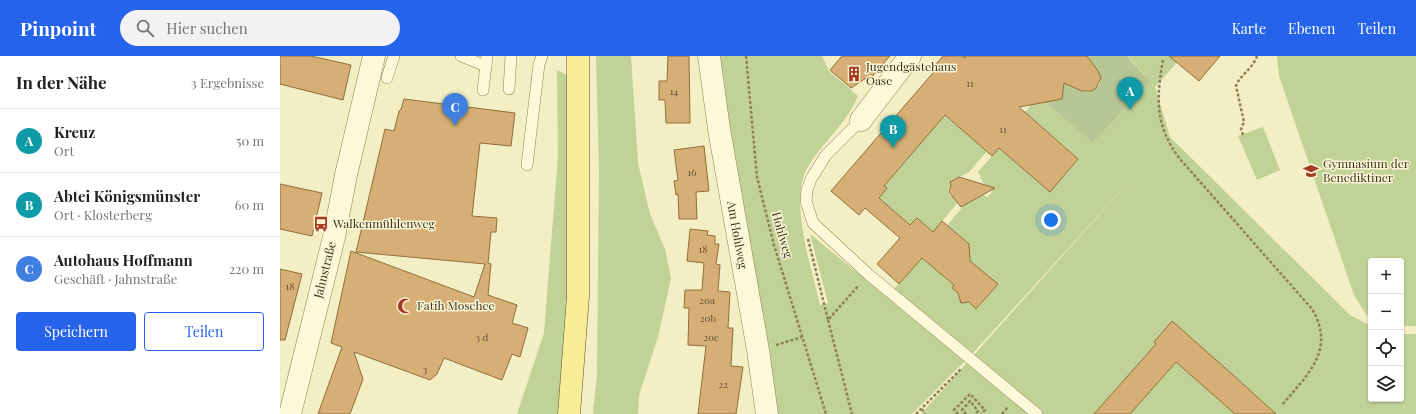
<!DOCTYPE html>
<html lang="de">
<head>
<meta charset="utf-8">
<style>
  body { margin:0; font-family:"Playfair Display",serif; background:#f2f2f2; color:#222 }
  .controls { position:absolute; right:12px; bottom:12px; display:grid; overflow:hidden; border-radius:4px; box-shadow:0 1px 3px #0004 }
  .controls button { width:36px; height:36px; display:grid; place-items:center; padding:0; border:0; border-bottom:1px solid #e0e0e0; background:#fff; color:#222; font:20px sans-serif }
  .you { position:absolute; left:771px; top:164px; width:14px; height:14px; margin:-10px; border:3px solid #fff; border-radius:50%; background:#1a73e8; box-shadow:0 0 0 6px #1a73e833 }
  .badge { display:grid; place-items:center; width:26px; height:26px; border-radius:50%; background:#2563eb; color:#fff; font-size:13px; font-weight:700 }
  .pin { position:absolute; translate:-50% -33px; filter:drop-shadow(0 1px 2px #0008) }
  .pin::after { content:''; position:absolute; top:21px; width:14px; height:12px; background:inherit; clip-path:polygon(0 0,100% 0,50% 100%) }
  .list { margin:0; padding:0; list-style:none }
  h2 { display:flex; justify-content:space-between; align-items:center; height:52px; margin:0; padding:0 16px; font-size:17px }
  h2 small { font-size:13px; font-weight:400; color:#767676 }
  .list li { display:grid; grid-template-columns:26px 1fr auto; gap:12px; align-items:center; box-sizing:border-box; height:64px; padding:0 16px; border-top:1px solid #e0e0e0 }
  .list b { display:block; font-size:15px; white-space:nowrap }
  .list p { margin:0; font-size:13px; white-space:nowrap; color:#767676 }
  .list em { font-size:13px; font-style:normal; color:#767676 }
  .actions { display:flex; gap:8px; padding:12px 16px }
  .actions a { flex:1; padding:9px 0; border:1px solid #2563eb; border-radius:4px; text-align:center; font-size:14px; color:#2563eb }
  .actions .main { background:#2563eb; color:#fff }
  .icon { flex:none; width:22px; height:22px; fill:none; stroke:currentColor; stroke-width:2; stroke-linecap:round; stroke-linejoin:round }
  .map { position:relative; flex:none; width:1136px; height:358px; overflow:hidden }
  header { display:flex; align-items:center; gap:24px; box-sizing:border-box; height:56px; padding:0 20px; background:#2563eb; color:#fff }
  header strong { font-size:19px }
  nav { display:flex; gap:22px; margin-inline-start:auto; font-size:14px }
  .search { width:280px; height:36px; background:#f2f2f2; display:flex; align-items:center; gap:10px; box-sizing:border-box; padding:0 14px; border-radius:22px; color:#767676; font-size:15px }
  main { display:flex }
  aside { flex:1; background:#fff }
  .map>svg:first-child { display:block }
  .green { fill:#c0d296 }
  .cemetery { fill:#b7c695 }
  .building { fill:#d5af75; stroke:#916e3b }
  .lines { fill:none; stroke-linecap:round; stroke-linejoin:round }
  .service-casing { stroke:#8f8058; stroke-width:12 }
  .minor-casing { stroke:#8f8058; stroke-width:23 }
  .primary-casing { stroke:#5d4c2c; stroke-width:23 }
  .path { stroke:#8f8058; stroke-width:2.5; stroke-dasharray:3 2; stroke-linecap:butt }
  .service { stroke:#fcf8d8; stroke-width:11 }
  .minor { stroke:#fcf8d8; stroke-width:22 }
  .primary { stroke:#f9ed98; stroke-width:22 }
  .labels { text-anchor:middle; stroke-width:3; stroke-linejoin:round; paint-order:stroke }
  .number-label { font-size:10px; fill:#645233 }
  .poi-label { font-size:12px; fill:#3e331d; stroke:#f9f5d4; text-anchor:start }
  .street-label { font-size:12px; fill:#3e331d; stroke:#f9f5d4 }
</style>
</head>
<body>
<header>
<strong>Pinpoint</strong>
<div class="search"><svg class="icon" aria-label="search" viewBox="0 0 24 24"><circle cx="10" cy="10" r="6"/><path d="M15 15l6 6"/></svg>Hier suchen</div>
<nav><a>Karte</a><a>Ebenen</a><a>Teilen</a></nav>
</header>
<main>
<aside>
<h2>In der Nähe<small>3 Ergebnisse</small></h2>
<ul class="list">
<li><span class="badge" style="background:#0f9aa8">A</span><div><b>Kreuz</b><p>Ort</p></div><em>50 m</em></li>
<li><span class="badge" style="background:#0f9aa8">B</span><div><b>Abtei Königsmünster</b><p>Ort · Klosterberg</p></div><em>60 m</em></li>
<li><span class="badge" style="background:#3f7fe0">C</span><div><b>Autohaus Hoffmann</b><p>Geschäft · Jahnstraße</p></div><em>220 m</em></li>
</ul>
<div class="actions"><a class="main">Speichern</a><a>Teilen</a></div>
</aside>
<div class="map">
<svg width="1136" height="358" viewBox="0 0 1136 358">
  <rect width="100%" height="100%" fill="#f3eec3"/>
  <!-- green -->
  <g class="green">
    <polygon points="316,0 351,0 358,107 370,158 385,193 391,222 378,281 359,339 358,358 313,358 317,318 319,115"/>
    <path d="M 441,0 L 542,0 L 549,15 L 578,40 C 567,67 544,85 529,109 C 507,142 532,212 540,249 L 548,247 L 530,178 L 685,305 L 632,358 L 494,358 L 441,16 Z"/>
    <polygon points="848,0 903,0 875,31 890,81 1070,259 1091,270 1091,343 1121,343 1121,278 1136,278 1136,358 641,358 855,119 693,297 613,234 642,202 674,229 672,232 681,239 679,241 682,246 687,245 697,253 717,228 658,180 684,149 703,139 707,141 711,138 712,133 705,130 698,116 719,92 770,136 798,103 745,56 761,38 765,46 813,87 870,25"/>
    <polygon points="997,0 1136,0 1136,270 1121,270 1121,205 1091,205 1091,260 1086,258 1074,239 999,20"/>
    <path d="M 277,14 L 287,19 C 292,132 289,245 280,358 L 237,358 L 264,277 L 278,100 Z"/>
    <polygon points="672,51 675,54 668,62 703,92 714,87 689,116 670,126 672,129 668,133 669,139 680,144 653,176 637,162 630,169 599,142 607,133 604,130"/>
    <polygon points="983,71 1000,114 977,124 958,80"/>
  </g>
  <!-- cemetery -->
  <path class="cemetery" d="M 807,0 L 847,0 L 870,25 L 813,87 L 765,46 L 782,43 L 784,27 L 806,36 C 832,31 816,12 807,0 Z"/>
  <!-- building -->
  <g class="building">
    <polygon points="0,0 31,0 71,9 63,44 0,28"/>
    <polygon points="388,0 409,0 410,67 386,67 385,44 379,44 379,25 387,25"/>
    <polygon points="562,0 610,0 589,24 586,22 571,32 550,14"/>
    <polygon points="663,0 807,0 818,15 821,22 816,32 812,35 802,35 784,27 782,43 739,51 798,103 770,136 719,92 712,100 665,59 604,130 607,132 599,142 630,169 637,162 653,176 662,165 689,188 690,205 718,228 696,253 689,246 681,247 678,237 672,232 674,229 642,202 619,228 597,208 620,182 585,152 579,159 551,135 658,11 655,9"/>
    <polygon points="889,0 940,0 919,25"/>
    <polygon points="124,43 235,57 231,90 200,87 192,160 217,162 216,176 211,176 208,207 211,208 208,239 237,249 232,267 248,272 240,301 232,298 222,324 164,302 157,318 150,324 74,296 83,323 70,358 38,358 62,291 51,287 71,195 194,241 205,208 76,196 105,73 114,75 119,55 121,53"/>
    <polygon points="424,90 429,135 416,136 417,163 399,163 398,138 396,139 394,125 398,124 394,94"/>
    <polygon points="679,121 715,132 681,151 669,136 671,129 670,126"/>
    <polygon points="0,128 42,137 32,180 0,173"/>
    <polygon points="410,173 428,175 427,179 435,180 435,188 439,188 436,208 440,209 438,235 450,236 448,272 453,272 451,310 463,311 456,358 418,358 426,290 408,289 409,252 404,252 405,234 422,234 424,207 407,205"/>
    <polygon points="0,213 22,218 5,284 0,284"/>
    <polygon points="892,265 953,319 996,358 955,358 896,306 850,358 814,358 876,288 874,286"/>
  </g>
  <g class="lines">
    <!-- service casing -->
    <g class="service-casing">
      <g id="service">
        <polyline points="181,0 206,10"/>
        <polyline points="107,22 114,0"/>
        <polyline points="229,33 231,0"/>
        <polyline points="203,34 207,0"/>
        <polyline points="581,64 546,99 531,123 527,134 526,145 533,167 588,218 757,358"/>
        <polyline points="247,109 259,8 262,0"/>
      </g>
    </g>
    <!-- minor casing -->
    <g class="minor-casing">
      <g id="minor">
        <polyline points="429,0 439,73 478,294 487,358"/>
        <polyline points="581,64 630,0"/>
        <polyline points="10,358 54,181 66,119 94,0"/>
      </g>
    </g>
    <!-- primary casing -->
    <g class="primary-casing">
      <polyline id="primary" points="289,358 298,240 298,0"/>
    </g>
    <!-- path -->
    <g class="path">
      <polyline points="466,0 477,121 494,189 546,358"/>
      <polyline points="684,0 685,2"/>
      <path d="M 883,4 C 876,43 875,70 900,103 L 1032,253 C 1056,294 1028,318 1002,349"/>
      <path d="M 963,79 L 961,73 L 964,66 L 956,30 C 959,20 972,14 977,0"/>
      <polyline points="528,183 548,264 579,229"/>
      <polyline points="548,264 572,358"/>
      <polyline points="496,289 522,281"/>
      <polyline points="642,353 645,358"/>
      <polyline points="636,358 681,313"/>
      <polyline points="678,358 674,354 690,338 705,354 701,358"/>
      <polyline points="686,358 682,354 690,345 698,355 695,358"/>
      <polyline points="722,358 728,351"/>
    </g>
    <!-- service -->
    <use href="#service" class="service"/>
    <!-- minor -->
    <use href="#minor" class="minor"/>
    <!-- primary -->
    <use href="#primary" class="primary"/>
  </g>
  <!-- icons -->
  <defs>
    <g id="building-bare" transform="scale(1.2)"><path d="M-4-6H4V6H1V3H-1V6H-4ZM-2.5-4.3h1.7v1.8h-1.7ZM.8-4.3h1.7v1.8H.8ZM-2.5-1h1.7V.8h-1.7ZM.8-1h1.7V.8H.8Z" fill="#a53921" stroke="#f9f5d4" stroke-width="2.5" paint-order="stroke"/></g>
    <g id="school-bare" transform="scale(1.2)"><path d="M0-5L7-2L0 1L-7-2ZM-4 1L0 2.5L4 1V4Q0 6-4 4Z" fill="#a53921" stroke="#f9f5d4" stroke-width="2.5" paint-order="stroke"/></g>
    <g id="bus-bare" transform="scale(1.2)"><path d="M-5-6H5V4H4V6H2V4H-2V6H-4V4H-5ZM-3.5-4V0h7V-4ZM-3.5 1.2v1.5H-2V1.2ZM2 1.2v1.5H3.5V1.2Z" fill="#a53921" stroke="#f9f5d4" stroke-width="2.5" paint-order="stroke"/></g>
    <g id="mosque-bare" transform="scale(1.2)"><path d="M3.5-4.9A6 6 0 1 0 3.5 4.9A5 5 0 1 1 3.5-4.9Z" fill="#a53921" stroke="#f9f5d4" stroke-width="2.5" paint-order="stroke"/></g>
  </defs>
  <g fill-rule="evenodd">
    <use href="#building-bare" x="574" y="18"/>
    <use href="#school-bare" x="1031" y="115"/>
    <use href="#bus-bare" x="41" y="168"/>
    <use href="#mosque-bare" x="125" y="250"/>
  </g>
  <g class="labels">
    <!-- number labels -->
    <g class="number-label">
      <text x="690" y="31">11</text>
      <text x="394" y="39">14</text>
      <text x="723" y="77">11</text>
      <text x="412" y="120">16</text>
      <text x="423" y="197">18</text>
      <text x="10" y="234">18</text>
      <text x="427" y="248">20a</text>
      <text x="428" y="266">20b</text>
      <text x="202" y="285">3 d</text>
      <text x="431" y="285">20c</text>
      <text x="145" y="317">3</text>
      <text x="443" y="332">22</text>
    </g>
    <!-- poi labels -->
    <g class="poi-label">
      <text x="586" y="15">Jugendgästehaus<tspan x="586" dy="14">Oase</tspan></text>
      <text x="1043" y="112">Gymnasium der<tspan x="1043" dy="14">Benediktiner</tspan></text>
      <text x="53" y="172">Walkenmühlenweg</text>
      <text x="137" y="254">Fatih Moschee</text>
    </g>
    <!-- street labels -->
    <g class="street-label">
      <text transform="translate(457 179) rotate(80)" y="4">Am Hohlweg</text>
      <text transform="translate(502 179) rotate(74)" y="4">Hohlweg</text>
      <text transform="translate(45 214) rotate(-76)" y="4">Jahnstraße</text>
    </g>
  </g>
</svg>
<div class="controls">
<button>+</button>
<button>−</button>
<button><svg class="icon" aria-label="locate" viewBox="0 0 24 24"><circle cx="12" cy="12" r="6"/><path d="M12 2v4M12 18v4M2 12h4M18 12h4"/></svg></button>
<button><svg class="icon" aria-label="layers" viewBox="0 0 24 24"><path d="M12 4l9 5-9 5-9-5zM3 14l9 5 9-5"/></svg></button>
</div>
<div class="you"></div>
<div class="pin badge" style="left:850px;top:54px;background:#0f9aa8">A</div>
<div class="pin badge" style="left:613px;top:92px;background:#0f9aa8">B</div>
<div class="pin badge" style="left:175px;top:70px;background:#3f7fe0">C</div>
</div>
</main>
</body>
</html>
